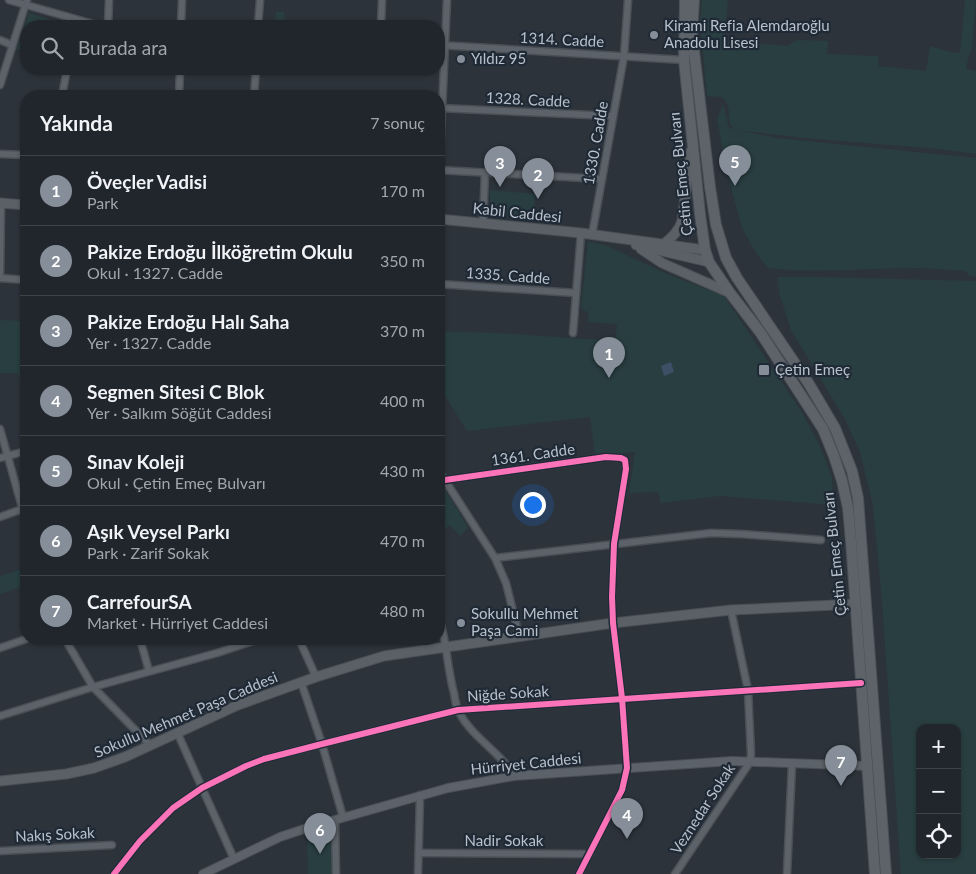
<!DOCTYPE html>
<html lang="tr">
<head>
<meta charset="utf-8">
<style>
  body { margin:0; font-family:Lato,sans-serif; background:#2d3238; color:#f1f3f6 }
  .controls { position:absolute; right:15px; bottom:15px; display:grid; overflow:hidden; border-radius:10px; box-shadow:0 1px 4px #0004 }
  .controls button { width:45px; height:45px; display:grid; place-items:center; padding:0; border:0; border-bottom:1px solid #3e4348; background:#21262c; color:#f1f3f6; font:25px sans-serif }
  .you { position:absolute; left:532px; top:504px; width:18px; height:18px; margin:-12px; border:4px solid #fff; border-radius:50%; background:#1a73e8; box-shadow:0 0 0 8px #1a73e833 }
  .badge { display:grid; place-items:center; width:32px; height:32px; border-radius:50%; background:#868f99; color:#fff; font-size:16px; font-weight:700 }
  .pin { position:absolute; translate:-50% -41px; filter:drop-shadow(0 1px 2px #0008) }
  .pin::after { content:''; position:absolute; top:26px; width:18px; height:15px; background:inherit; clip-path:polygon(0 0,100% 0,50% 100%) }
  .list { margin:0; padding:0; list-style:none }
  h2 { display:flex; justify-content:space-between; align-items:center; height:65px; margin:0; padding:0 20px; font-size:21px }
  h2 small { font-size:16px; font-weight:400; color:#a2a5a9 }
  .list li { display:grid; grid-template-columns:32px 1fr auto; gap:15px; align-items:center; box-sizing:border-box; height:70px; padding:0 20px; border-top:1px solid #3e4348 }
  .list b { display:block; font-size:19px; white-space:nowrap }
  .list p { margin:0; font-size:16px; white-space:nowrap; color:#a2a5a9 }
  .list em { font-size:16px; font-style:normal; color:#a2a5a9 }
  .icon { flex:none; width:28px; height:28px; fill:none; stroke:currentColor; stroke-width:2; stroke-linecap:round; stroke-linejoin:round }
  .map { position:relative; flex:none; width:976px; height:874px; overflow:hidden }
  .search { position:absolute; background:#21262c; box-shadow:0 1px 4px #0004; left:20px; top:20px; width:425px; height:55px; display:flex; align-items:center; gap:12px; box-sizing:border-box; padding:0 18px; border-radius:20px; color:#a2a5a9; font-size:19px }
  .panel { position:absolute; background:#21262c; box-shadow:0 1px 4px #0004; left:20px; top:90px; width:425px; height:555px; border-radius:20px }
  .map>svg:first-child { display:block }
  .green { fill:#293e41; fill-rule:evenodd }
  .water { fill:#3b4f65 }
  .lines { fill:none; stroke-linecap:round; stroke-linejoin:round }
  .minor-casing { stroke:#4a4f55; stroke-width:9 }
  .tertiary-casing { stroke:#4a4f55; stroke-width:10 }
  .secondary-casing { stroke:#4a4f55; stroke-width:11 }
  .primary-casing { stroke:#4a5058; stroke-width:12 }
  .minor { stroke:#5c6269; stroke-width:6 }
  .tertiary { stroke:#5c6269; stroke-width:8 }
  .secondary { stroke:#5b6067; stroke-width:9 }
  .primary { stroke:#5e636a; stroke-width:10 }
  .cycleway-casing { stroke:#1f2a36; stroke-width:9 }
  .cycleway { stroke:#fb73b8; stroke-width:6 }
  .poi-dot { fill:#868f99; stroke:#1f2a36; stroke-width:2 }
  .labels { text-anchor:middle; stroke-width:4.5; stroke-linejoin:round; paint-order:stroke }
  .poi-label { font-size:15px; fill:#b7c0cb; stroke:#1f2a36; text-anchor:start }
  .street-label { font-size:15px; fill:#b7c0cb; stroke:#1f2a36 }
</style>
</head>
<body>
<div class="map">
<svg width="976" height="874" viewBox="0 0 976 874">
  <rect width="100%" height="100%" fill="#2c333b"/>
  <!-- green -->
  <g class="green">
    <path d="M 702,0 L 728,0 L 724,41 L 788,46 L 797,40 L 828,41 L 827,54 L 878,56 L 879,66 L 926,71 L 930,46 L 950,52 L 960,53 L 965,0 L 976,0 L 972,47 L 968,59 L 966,69 L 976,71 L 976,154 L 939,149 L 804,138 L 738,130 L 776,138 L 976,158 L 976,276 L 970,276 L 965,271 C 949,270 932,268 915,268 C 866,268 818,274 768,268 L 756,253 L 742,228 L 728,176 L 717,119 L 723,104 L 729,128 L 734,129 C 725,121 733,104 722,97 L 707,96 L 700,23 Z"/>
    <polygon points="276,12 284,12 285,26 275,26"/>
    <polygon points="29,13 70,26 26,26 26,52 17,49"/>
    <polygon points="490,190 535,194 534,218 490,214"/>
    <polygon points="588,242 605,245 667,274 724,296 803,414 819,444 832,477 833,505 720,496 661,503 658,492 629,493 635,452 595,455 590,417 467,431 439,386 439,331 514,334 615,341 617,324 588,322 589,314 581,308"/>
    <path d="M 777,277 L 818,277 L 976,281 L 976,874 L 901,874 L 882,602 L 873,505 L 860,452 L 845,419 L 791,330 L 780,296 ZM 920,728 L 957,728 L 957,855 L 920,855 Z"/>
    <polygon points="0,320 26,321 26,407 18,373 0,373"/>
    <polygon points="439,481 468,527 461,536 449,525 439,535"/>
    <polygon points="26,568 26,585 0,594 0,576"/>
    <polygon points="332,826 333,874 308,874 307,833"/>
  </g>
  <!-- water -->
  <polygon class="water" points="671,362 674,372 664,376 661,366"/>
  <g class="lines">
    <!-- minor casing -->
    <g class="minor-casing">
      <g id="minor">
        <polyline points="9,0 100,26"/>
        <polyline points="108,26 109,0"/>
        <polyline points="181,26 182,0"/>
        <polyline points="258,26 260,0"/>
        <polyline points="381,26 382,0"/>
        <polyline points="0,40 12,45"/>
        <polyline points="439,45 684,60"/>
        <polyline points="0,85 27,0"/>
        <polyline points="62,96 67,69"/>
        <polyline points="179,96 180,69"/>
        <polyline points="254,96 256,69"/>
        <polyline points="439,108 613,116"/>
        <polyline points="0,154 26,155"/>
        <polyline points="439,170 602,179"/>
        <polyline points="439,177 447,0"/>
        <polyline points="483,223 485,172"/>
        <polyline points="592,235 624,56 628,0"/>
        <polyline points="0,278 1,203"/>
        <polyline points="0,278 26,280"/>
        <polyline points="439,284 576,293"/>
        <polyline points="573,333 581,233"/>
        <polyline points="0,429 26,521"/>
        <polyline points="0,458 26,451"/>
        <polyline points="439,471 495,558 506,583 519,635"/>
        <polyline points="445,480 606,457 621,458 625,460 626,469 614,544 612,597 613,623 622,698 627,768 622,790 579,874"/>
        <polyline points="0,517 25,508"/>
        <polyline points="495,558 711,533 741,534 821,540"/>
        <path d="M 439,617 C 447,642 447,668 454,693 C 455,700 456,706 459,712 C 472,738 500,751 514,776"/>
        <polyline points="65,639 93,687 150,745"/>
        <polyline points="140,639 149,671"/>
        <polyline points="299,639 316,677"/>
        <polyline points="0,648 26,639"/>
        <polyline points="301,682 322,744 343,817"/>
        <polyline points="0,716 93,687 217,653 259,639"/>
        <polyline points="177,732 234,859"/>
        <polyline points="335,820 336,874"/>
        <polyline points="0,851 112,845"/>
        <polyline points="419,853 590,854"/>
        <polyline points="114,874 140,841 173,808 202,788 246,766 264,759 322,744 458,710 861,683"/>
        <polyline points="418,874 420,795"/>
        <polyline points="675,874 750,762 751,754 748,690 731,610"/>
        <polyline points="787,874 792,764"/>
      </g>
    </g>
    <!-- tertiary casing -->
    <g class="tertiary-casing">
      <polyline id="tertiary" points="203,874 280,837 310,827 448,788 514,776 732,761 867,766"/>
    </g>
    <!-- secondary casing -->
    <g class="secondary-casing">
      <g id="secondary">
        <polyline points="0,203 26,205"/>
        <polyline points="439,219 581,233 705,250"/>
        <path d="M 664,244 C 672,237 679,231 682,221 L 691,151"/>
        <polyline points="636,245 709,262"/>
        <polyline points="641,249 662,263 730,293"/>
        <polyline points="0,781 66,774 94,768 125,757 238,705 316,677 384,656 613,623 731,610 856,604"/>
      </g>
    </g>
    <!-- primary casing -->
    <g class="primary-casing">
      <g id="primary">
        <polyline points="685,0 684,60 700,214 705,250 709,262 730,293 760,332 823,429 834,456 842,481 848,508 851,541 875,874"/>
        <polyline points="694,0 692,34 710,187 716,225 726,258 737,278 809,384 835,428 852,471 858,498 886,874"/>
      </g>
    </g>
    <!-- minor -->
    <use href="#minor" class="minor"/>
    <!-- tertiary -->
    <use href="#tertiary" class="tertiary"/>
    <!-- secondary -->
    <use href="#secondary" class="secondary"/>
    <!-- primary -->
    <use href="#primary" class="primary"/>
    <!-- cycleway casing -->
    <g class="cycleway-casing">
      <g id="cycleway">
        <polyline points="445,480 606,457 621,458 625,460 626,469 614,544 612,597 613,623 622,698 627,768 622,790 579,874"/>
        <polyline points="114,874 140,841 173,808 202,788 246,766 264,759 322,744 458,710 861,683"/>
      </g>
    </g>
    <!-- cycleway -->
    <use href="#cycleway" class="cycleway"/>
  </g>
  <!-- markers -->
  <g class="poi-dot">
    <circle cx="654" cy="35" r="5"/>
    <circle cx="461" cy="59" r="5"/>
    <rect x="758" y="364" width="12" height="12" rx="2.5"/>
    <circle cx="461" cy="623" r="5"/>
  </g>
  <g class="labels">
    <!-- poi labels -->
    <g class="poi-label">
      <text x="664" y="31">Kirami Refia Alemdaroğlu<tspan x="664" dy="17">Anadolu Lisesi</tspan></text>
      <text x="471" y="64">Yıldız 95</text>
      <text x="775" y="375">Çetin Emeç</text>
      <text x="471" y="619">Sokullu Mehmet<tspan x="471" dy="17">Paşa Cami</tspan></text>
    </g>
    <!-- street labels -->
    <g class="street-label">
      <text transform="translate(562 40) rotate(3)" y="5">1314. Cadde</text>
      <text transform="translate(528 100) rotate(3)" y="5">1328. Cadde</text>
      <text transform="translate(596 143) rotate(-80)" y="5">1330. Cadde</text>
      <text transform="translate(681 174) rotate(-96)" y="5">Çetin Emeç Bulvarı</text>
      <text transform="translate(517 213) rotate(6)" y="5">Kabil Caddesi</text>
      <text transform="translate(508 276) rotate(4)" y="5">1335. Cadde</text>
      <text transform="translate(533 455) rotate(-8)" y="5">1361. Cadde</text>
      <text transform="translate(835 554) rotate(-96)" y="5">Çetin Emeç Bulvarı</text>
      <text transform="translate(508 694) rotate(-4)" y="5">Niğde Sokak</text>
      <text transform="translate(186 715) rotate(-23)" y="5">Sokullu Mehmet Paşa Caddesi</text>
      <text transform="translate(526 764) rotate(-6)" y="5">Hürriyet Caddesi</text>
      <text transform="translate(703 809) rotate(-57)" y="5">Veznedar Sokak</text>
      <text transform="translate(55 835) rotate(-3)" y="5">Nakış Sokak</text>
      <text x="504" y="846">Nadir Sokak</text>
    </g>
  </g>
</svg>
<div class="controls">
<button>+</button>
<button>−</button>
<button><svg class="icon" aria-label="locate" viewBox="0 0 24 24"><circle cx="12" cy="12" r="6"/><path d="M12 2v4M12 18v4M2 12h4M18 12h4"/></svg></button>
</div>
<div class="you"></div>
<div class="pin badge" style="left:609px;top:378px">1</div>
<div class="pin badge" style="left:538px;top:199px">2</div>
<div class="pin badge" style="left:500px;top:187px">3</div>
<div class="pin badge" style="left:627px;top:839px">4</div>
<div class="pin badge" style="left:735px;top:186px">5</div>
<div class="pin badge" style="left:320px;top:854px">6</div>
<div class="pin badge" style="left:841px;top:786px">7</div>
<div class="search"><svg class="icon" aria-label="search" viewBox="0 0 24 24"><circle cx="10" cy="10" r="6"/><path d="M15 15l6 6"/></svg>Burada ara</div>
<section class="panel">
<h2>Yakında<small>7 sonuç</small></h2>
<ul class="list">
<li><span class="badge">1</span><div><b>Öveçler Vadisi</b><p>Park</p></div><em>170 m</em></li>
<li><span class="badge">2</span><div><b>Pakize Erdoğu İlköğretim Okulu</b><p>Okul · 1327. Cadde</p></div><em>350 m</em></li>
<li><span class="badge">3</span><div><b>Pakize Erdoğu Halı Saha</b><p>Yer · 1327. Cadde</p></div><em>370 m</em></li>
<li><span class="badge">4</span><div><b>Segmen Sitesi C Blok</b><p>Yer · Salkım Söğüt Caddesi</p></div><em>400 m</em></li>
<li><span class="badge">5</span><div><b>Sınav Koleji</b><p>Okul · Çetin Emeç Bulvarı</p></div><em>430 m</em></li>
<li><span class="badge">6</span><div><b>Aşık Veysel Parkı</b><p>Park · Zarif Sokak</p></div><em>470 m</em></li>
<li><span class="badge">7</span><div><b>CarrefourSA</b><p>Market · Hürriyet Caddesi</p></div><em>480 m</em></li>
</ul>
</section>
</div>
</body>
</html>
